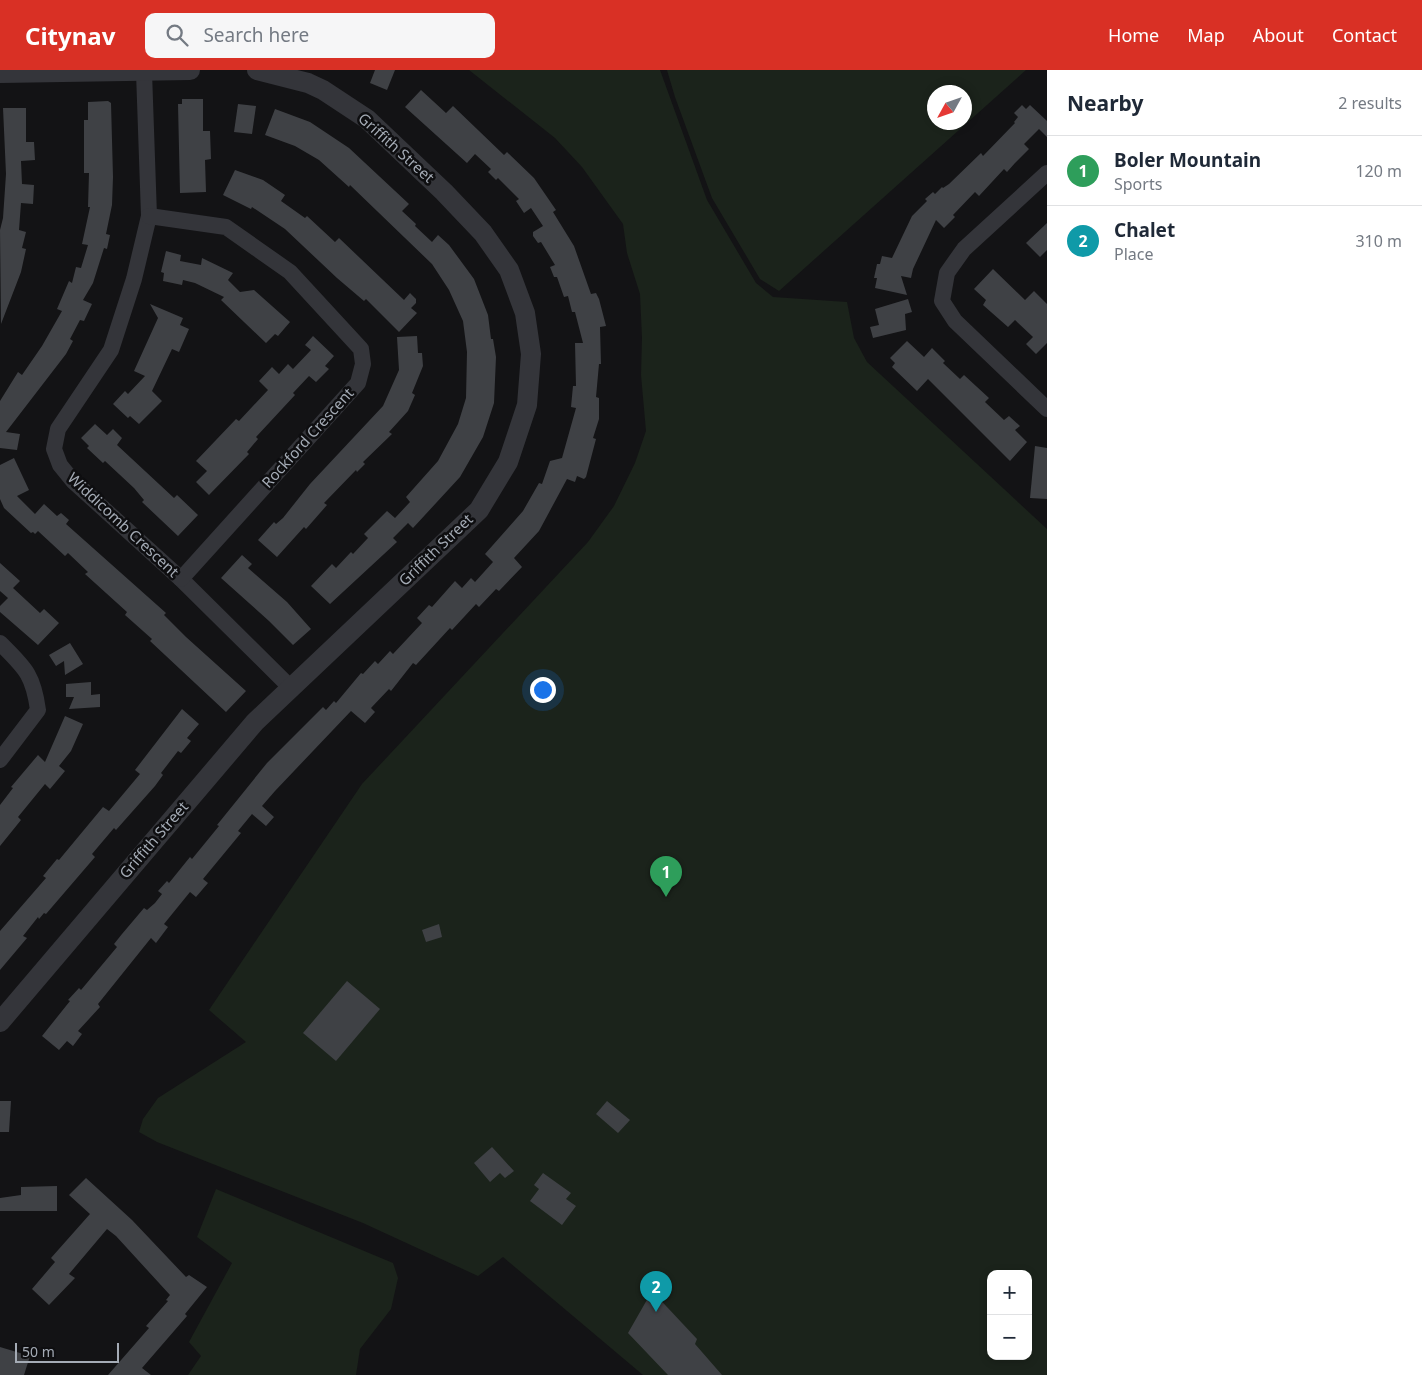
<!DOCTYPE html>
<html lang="en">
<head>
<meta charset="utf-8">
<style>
  body { margin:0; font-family:"Noto Sans",sans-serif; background:#f6f6f7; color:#1f2937 }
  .controls { position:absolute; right:15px; bottom:15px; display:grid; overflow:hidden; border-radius:10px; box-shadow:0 2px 8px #0003 }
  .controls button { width:45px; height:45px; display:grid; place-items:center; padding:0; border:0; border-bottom:1px solid #e0e1e3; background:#fff; color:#1f2937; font:25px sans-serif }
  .compass { position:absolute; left:927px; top:15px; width:45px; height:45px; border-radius:50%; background:#fff; box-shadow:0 2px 8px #0003; rotate:230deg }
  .scale { position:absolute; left:15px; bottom:12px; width:104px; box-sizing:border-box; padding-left:5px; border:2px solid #a4abb5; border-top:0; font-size:14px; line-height:18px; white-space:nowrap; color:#a4abb5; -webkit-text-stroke:4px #0e0e10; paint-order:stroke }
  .you { position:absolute; left:542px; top:619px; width:18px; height:18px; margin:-12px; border:4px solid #fff; border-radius:50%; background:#1a73e8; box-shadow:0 0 0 8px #1a73e833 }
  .badge { display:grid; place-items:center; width:32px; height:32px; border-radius:50%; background:#d93025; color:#fff; font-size:16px; font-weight:700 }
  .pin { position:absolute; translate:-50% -41px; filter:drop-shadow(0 1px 2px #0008) }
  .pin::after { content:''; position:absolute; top:26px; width:18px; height:15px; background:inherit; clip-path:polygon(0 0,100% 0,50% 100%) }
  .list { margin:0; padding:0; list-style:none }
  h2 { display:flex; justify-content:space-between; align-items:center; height:65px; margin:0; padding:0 20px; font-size:21px }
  h2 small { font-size:16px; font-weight:400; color:#747a83 }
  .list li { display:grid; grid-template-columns:32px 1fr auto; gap:15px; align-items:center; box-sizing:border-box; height:70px; padding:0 20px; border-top:1px solid #e0e1e3 }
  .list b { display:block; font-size:19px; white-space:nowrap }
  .list p { margin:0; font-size:16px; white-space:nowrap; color:#747a83 }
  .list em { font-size:16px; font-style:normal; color:#747a83 }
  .icon { flex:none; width:28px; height:28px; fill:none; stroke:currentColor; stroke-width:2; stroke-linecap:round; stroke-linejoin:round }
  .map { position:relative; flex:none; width:1047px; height:1305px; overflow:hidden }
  header { display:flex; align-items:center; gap:30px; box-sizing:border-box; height:70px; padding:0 25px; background:#d93025; color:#fff }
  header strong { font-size:24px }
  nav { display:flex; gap:28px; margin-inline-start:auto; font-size:18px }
  .search { width:350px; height:45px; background:#f6f6f7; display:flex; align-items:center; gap:12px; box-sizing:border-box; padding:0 18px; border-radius:10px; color:#747a83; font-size:19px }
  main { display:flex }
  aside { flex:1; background:#fff }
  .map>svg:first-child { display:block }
  .green { fill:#1b231b; fill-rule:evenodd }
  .building { fill:#3f4145 }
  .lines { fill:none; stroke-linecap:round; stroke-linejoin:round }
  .minor { stroke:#34353a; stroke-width:16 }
  .tertiary { stroke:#34353a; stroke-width:20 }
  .labels { text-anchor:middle; stroke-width:5; stroke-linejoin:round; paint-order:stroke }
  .street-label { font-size:15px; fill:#a4abb5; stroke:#0e0e10 }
</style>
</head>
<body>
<header>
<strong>Citynav</strong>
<div class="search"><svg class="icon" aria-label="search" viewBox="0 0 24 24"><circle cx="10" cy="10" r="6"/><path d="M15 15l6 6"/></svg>Search here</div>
<nav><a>Home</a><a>Map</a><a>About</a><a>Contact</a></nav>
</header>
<main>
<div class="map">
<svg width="1047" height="1305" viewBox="0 0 1047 1305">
  <rect width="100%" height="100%" fill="#131315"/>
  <!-- green -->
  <g class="green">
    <path d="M 469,0 L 660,0 L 707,130 L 756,213 L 773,227 L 847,232 L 854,268 L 867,292 L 1047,459 L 1047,1305 L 643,1305 L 503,1187 L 478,1206 L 363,1153 L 157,1072 L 139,1062 L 143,1049 L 158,1028 L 246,972 L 209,940 L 362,714 L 588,472 L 614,436 L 635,393 L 646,361 L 641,305 L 642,268 L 640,224 L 627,183 L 623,154 L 582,97 L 555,68 ZM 991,1204 L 1028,1204 L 1028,1286 L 991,1286 Z"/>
    <path d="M 667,0 L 1026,0 L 779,221 L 760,209 L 712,128 L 675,27 ZM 964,22 L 964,52 L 934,52 L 934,22 Z"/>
    <polygon points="216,1119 393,1193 398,1208 391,1239 360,1279 356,1305 188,1305 201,1286 189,1272 232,1193 197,1167"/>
  </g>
  <!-- building -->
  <g class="building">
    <polygon points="375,0 395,0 387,20 370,13"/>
    <polygon points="421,20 446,43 453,36 504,85 507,82 534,108 556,140 553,142 574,176 591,224 596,223 599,229 606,256 600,257 601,294 599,294 596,327 599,328 599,349 593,368 596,369 586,407 584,409 577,406 575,412 567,409 539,461 514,488 522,497 499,521 496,519 479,537 476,534 452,560 450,558 416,595 413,593 391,621 389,619 371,638 375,642 365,653 351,641 275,721 262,736 274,747 266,756 252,744 238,761 241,763 203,809 208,813 196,827 190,822 164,854 168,857 156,873 151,868 98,934 100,937 78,961 82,964 73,976 67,971 59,980 42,966 70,931 68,930 79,918 81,920 117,877 114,874 122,864 144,838 147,840 155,833 162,824 158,821 167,811 169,813 190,787 192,789 219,756 217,755 267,693 323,637 326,640 334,631 336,633 361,603 363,604 375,591 378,594 390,581 393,584 422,553 417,548 429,535 432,537 455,511 462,518 471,508 475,512 493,492 485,484 523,441 539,413 542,414 550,391 562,388 576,338 571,337 573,316 576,316 575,273 583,273 575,242 572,242 568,226 564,227 557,207 554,207 550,197 555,195 541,172 538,173 533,166 533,162 543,156 531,138 524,143 516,131 519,129 498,108 496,110 488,102 491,99 475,84 467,93 405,37"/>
    <polygon points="182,29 203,29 203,61 210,61 211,89 205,90 206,122 180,123 178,34 182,34"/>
    <polygon points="108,31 111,33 113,107 112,135 106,164 110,165 107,179 104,178 93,213 83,230 92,234 84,251 80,250 70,269 73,271 66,284 6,362 20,364 17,380 0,378 0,331 18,302 22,305 42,276 62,241 57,239 69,211 72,213 76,197 81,198 88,175 82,174 90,137 88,137 89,103 84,103 84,50 88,50 88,32"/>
    <polygon points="238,34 256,36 252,64 234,62"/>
    <polygon points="1022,35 1026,39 1030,35 1047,51 1047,67 1039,59 1024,74 1029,79 1015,93 1007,102 1004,99 979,126 975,122 953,145 955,147 944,158 936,150 913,199 911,208 901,206 907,225 875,218 877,208 874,208 877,194 880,194 882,186 892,188 912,146 927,131 925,129 933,122 935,124 942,117 943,118 949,114 981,83 983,86 1015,53 1014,52 1018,47 1014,43"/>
    <polygon points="3,38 26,38 26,72 34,72 35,90 21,91 22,114 34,115 33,134 21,133 19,160 26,162 22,178 26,179 21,202 1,254 0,160 3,148 6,104"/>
    <polygon points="275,39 310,52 349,78 409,134 402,141 416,154 415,156 432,172 438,165 449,175 474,209 488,245 491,269 493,269 496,287 494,333 483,367 460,407 413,458 408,453 393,468 397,472 330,534 311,516 332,494 336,498 351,482 353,484 368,468 364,464 387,441 395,448 410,432 406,427 438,391 458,354 466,328 467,282 463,251 449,220 432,194 350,115 349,117 319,90 295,76 265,65"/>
    <polygon points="235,100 263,110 285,125 281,131 305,148 307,146 335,172 339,168 404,230 410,223 416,229 416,233 411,238 417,243 399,262 366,229 364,231 337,208 285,159 252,137 251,139 223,125"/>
    <polygon points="1047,153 1047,180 1040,187 1026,173"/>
    <polygon points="166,181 181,185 180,191 201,195 202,188 233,203 228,210 240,222 254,220 290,252 278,266 275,264 266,273 221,230 224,227 195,213 183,210 182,215 163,211 164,203 161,202"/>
    <polygon points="993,199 1025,230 1034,221 1047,234 1047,273 1036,284 1026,274 1033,267 1015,250 1008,257 983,235 986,230 974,219"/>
    <polygon points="908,229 912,242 905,244 906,260 873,268 870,257 879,255 875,239"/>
    <polygon points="150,234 183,248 180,255 189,259 179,282 172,279 152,321 162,331 139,354 130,346 128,348 113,334 125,321 128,324 145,306 134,301 158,248"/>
    <polygon points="313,266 334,286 325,296 329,299 316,312 309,306 293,323 295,325 256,367 258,369 247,382 249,384 209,425 196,412 207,401 196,391 236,349 239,351 268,320 259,311 272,297 279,304 288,294 293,299 311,280 305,275"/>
    <polygon points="417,266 418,283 422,283 423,296 412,323 415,325 408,341 389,362 392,364 363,392 365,394 357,402 356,400 324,433 327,435 306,459 304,457 277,487 258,470 274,452 276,454 283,448 310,414 383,336 399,300 397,267"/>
    <polygon points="907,271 924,287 932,278 945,291 943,293 960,309 964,305 989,328 985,332 1004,350 1009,346 1020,356 1015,360 1027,372 1010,391 928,309 917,321 892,297 895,293 890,288"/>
    <polygon points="95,354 107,365 113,359 122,368 117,375 174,428 177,425 198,445 178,466 142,432 144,430 134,418 105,391 103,393 87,378 89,376 81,368"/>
    <polygon points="1035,376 1047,378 1047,429 1030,428"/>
    <polygon points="14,388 29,420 17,426 35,444 44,434 57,446 61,443 69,450 66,454 166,543 164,545 186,567 246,621 226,642 150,571 152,569 125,545 127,542 85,504 88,502 68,483 65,486 38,461 35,464 33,462 31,463 4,438 0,429 0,395"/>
    <polygon points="242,485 252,494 248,498 287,532 311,559 293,575 269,551 221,508"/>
    <polygon points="0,493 20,511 13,518 40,543 44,539 59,553 38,575 0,542 0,536 8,528 0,521"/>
    <polygon points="70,573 83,594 65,605 64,591 56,596 49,585"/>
    <polygon points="91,612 91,625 100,624 100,637 69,639 74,627 66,627 66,614"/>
    <polygon points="182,639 199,654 187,668 191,671 181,683 178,681 161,703 163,705 155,716 116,760 114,758 92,784 95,787 46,844 44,843 39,849 38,847 23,866 27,868 0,900 0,861 46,808 43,806 57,789 59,790 103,737 109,741 140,704 135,700"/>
    <polygon points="65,646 83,654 71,681 59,696 65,701 50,719 45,714 18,747 21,750 0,776 0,735 13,718 11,717 38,685 45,692"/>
    <polygon points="439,854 442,867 426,872 422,860"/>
    <polygon points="347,911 380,939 336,991 303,963"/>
    <polygon points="0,1031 11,1031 9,1062 0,1062"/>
    <polygon points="607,1031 630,1050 618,1063 596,1044"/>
    <polygon points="492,1077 514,1101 505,1108 500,1103 490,1112 474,1093"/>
    <polygon points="543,1103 571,1123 566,1129 576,1136 562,1155 530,1131 539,1119 534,1115"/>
    <polygon points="86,1108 132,1150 186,1207 189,1205 207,1217 185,1244 187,1246 142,1298 151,1305 108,1305 149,1258 146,1256 168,1231 166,1230 170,1225 116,1166 107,1159 69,1204 75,1208 49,1235 32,1219 55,1192 51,1188 90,1144 69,1125"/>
    <polygon points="57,1116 57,1141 0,1141 0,1128 21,1125 21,1117"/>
    <polygon points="652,1221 697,1269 695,1274 722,1305 668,1305 628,1263"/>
    <polygon points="0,1277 30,1286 24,1305 0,1305"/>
  </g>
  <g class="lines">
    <!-- minor -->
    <g class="minor">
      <polyline points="144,2 149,146 134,209 111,280 58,359 54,379 60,395 73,411 181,509 291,618"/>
      <polyline points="1047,103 964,179 947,203 942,231 955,251 1047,339"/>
      <polyline points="149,146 226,157 290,202 361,279 363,294 358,313 181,509"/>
      <path d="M 0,573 C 25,598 33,604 38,640 L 0,690"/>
    </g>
    <!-- tertiary -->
    <g class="tertiary">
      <polyline points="0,3 190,0"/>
      <polyline points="0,952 255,652 479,440 508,392 527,335 531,284 525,243 509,200 483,163 444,122 367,49 323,20 308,13 257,0"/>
    </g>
  </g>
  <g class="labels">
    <!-- street labels -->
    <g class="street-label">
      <text transform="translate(396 78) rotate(42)" y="5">Griffith Street</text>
      <text transform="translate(308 368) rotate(-48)" y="5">Rockford Crescent</text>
      <text transform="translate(123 455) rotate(43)" y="5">Widdicomb Crescent</text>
      <text transform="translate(436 480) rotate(-44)" y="5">Griffith Street</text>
      <text transform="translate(154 770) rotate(-49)" y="5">Griffith Street</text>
    </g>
  </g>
</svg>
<div class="controls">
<button>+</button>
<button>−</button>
</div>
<svg class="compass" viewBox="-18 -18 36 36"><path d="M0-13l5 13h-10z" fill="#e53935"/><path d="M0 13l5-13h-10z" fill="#747a83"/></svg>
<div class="scale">50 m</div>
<div class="you"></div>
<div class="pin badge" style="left:666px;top:827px;background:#2e9e5b">1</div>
<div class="pin badge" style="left:656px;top:1242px;background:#0f9aa8">2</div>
</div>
<aside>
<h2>Nearby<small>2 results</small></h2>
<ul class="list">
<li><span class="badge" style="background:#2e9e5b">1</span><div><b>Boler Mountain</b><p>Sports</p></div><em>120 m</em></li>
<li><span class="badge" style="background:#0f9aa8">2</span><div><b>Chalet</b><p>Place</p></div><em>310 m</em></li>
</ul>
</aside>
</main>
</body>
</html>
